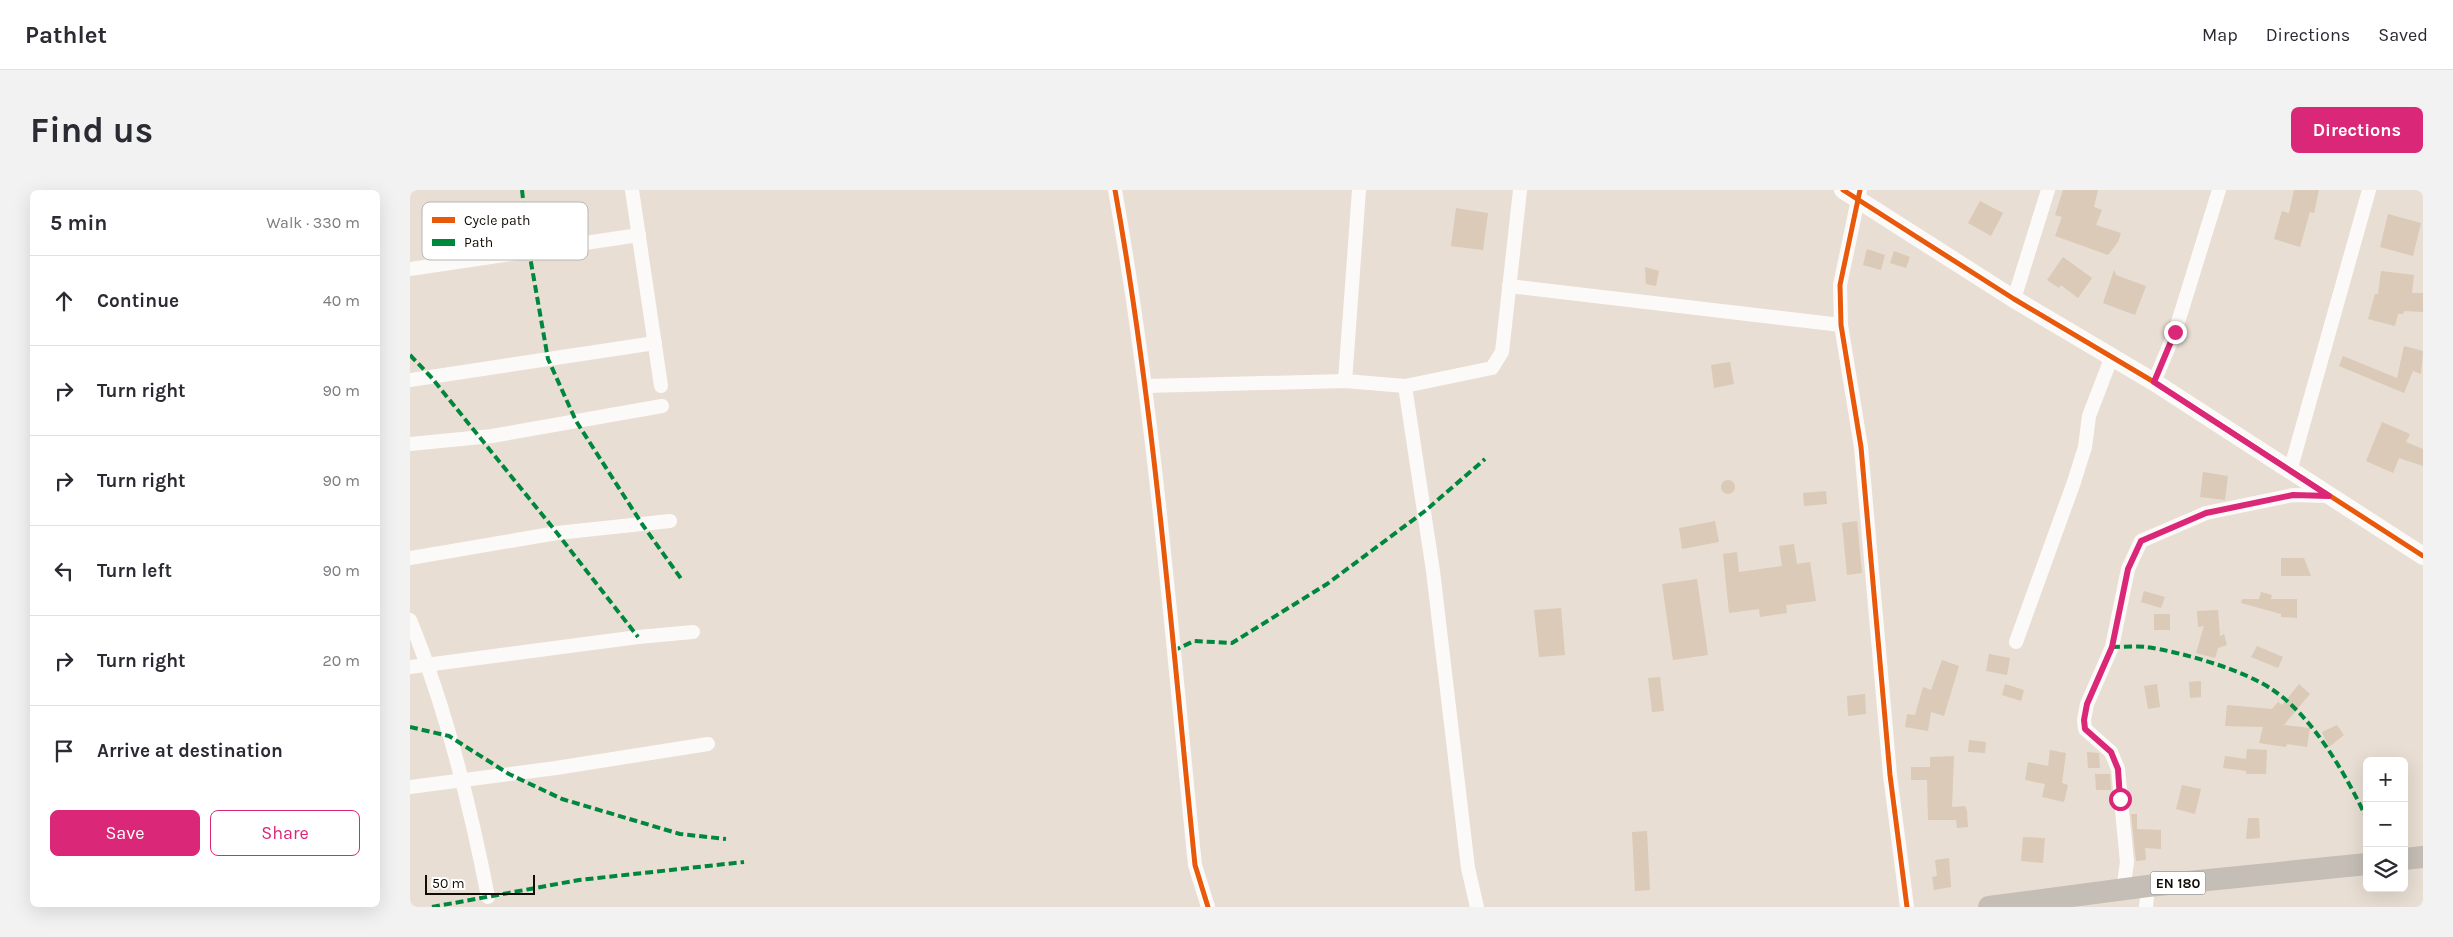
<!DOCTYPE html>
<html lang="en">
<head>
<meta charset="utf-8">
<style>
  body { margin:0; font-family:Karla,sans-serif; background:#f2f2f3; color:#2b2b33 }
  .controls { position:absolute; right:15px; bottom:15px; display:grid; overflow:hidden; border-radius:8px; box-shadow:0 5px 20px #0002 }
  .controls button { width:45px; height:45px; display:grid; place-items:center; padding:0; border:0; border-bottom:1px solid #e1e1e2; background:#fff; color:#2b2b33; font:25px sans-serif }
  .scale { position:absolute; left:15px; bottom:12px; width:110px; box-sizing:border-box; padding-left:5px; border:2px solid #130d07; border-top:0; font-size:14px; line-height:18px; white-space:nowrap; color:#130d07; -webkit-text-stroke:4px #fff; paint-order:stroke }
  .stop { position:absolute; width:15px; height:15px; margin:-11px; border:4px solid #db2777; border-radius:50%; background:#fff }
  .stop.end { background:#db2777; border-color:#fff; box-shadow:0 1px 5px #0008 }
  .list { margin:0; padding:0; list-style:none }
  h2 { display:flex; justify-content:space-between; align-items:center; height:65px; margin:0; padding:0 20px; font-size:21px }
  h2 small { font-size:16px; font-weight:400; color:#7c7c81 }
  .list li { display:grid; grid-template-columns:32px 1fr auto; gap:15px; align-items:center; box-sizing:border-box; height:90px; padding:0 20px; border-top:1px solid #e1e1e2 }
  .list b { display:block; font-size:19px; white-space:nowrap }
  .list em { font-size:16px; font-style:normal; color:#7c7c81 }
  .actions { display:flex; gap:10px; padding:15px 20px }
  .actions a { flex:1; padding:11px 0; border:1px solid #db2777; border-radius:8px; text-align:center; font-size:18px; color:#db2777 }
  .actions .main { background:#db2777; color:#fff }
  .icon { flex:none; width:28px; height:28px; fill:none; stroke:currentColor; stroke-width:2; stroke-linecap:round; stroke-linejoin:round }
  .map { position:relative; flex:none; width:2013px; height:717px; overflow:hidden; border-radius:8px }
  header { display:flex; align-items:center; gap:30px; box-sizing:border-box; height:70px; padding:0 25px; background:#fff; border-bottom:1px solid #e1e1e2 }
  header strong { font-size:24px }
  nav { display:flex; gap:28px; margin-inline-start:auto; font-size:18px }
  .intro { display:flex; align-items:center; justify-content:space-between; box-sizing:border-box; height:120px; padding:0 30px }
  h1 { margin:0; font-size:35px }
  .button { padding:12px 22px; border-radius:8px; background:#db2777; color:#fff; font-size:18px; font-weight:700 }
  main { display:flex; gap:30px; padding:0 30px }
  aside { flex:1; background:#fff; border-radius:8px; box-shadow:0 5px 20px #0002 }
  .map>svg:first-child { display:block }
  .building { fill:#dacab7 }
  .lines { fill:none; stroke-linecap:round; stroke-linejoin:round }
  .minor { stroke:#fcfaf8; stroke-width:14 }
  .tertiary { stroke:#fcfaf8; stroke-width:18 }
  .primary { stroke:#c4beb6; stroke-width:22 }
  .quiet { stroke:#00873e; stroke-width:4; stroke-dasharray:8 4; stroke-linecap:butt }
  .cycleway-casing { stroke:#fff; stroke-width:8 }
  .cycleway { stroke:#e8590c; stroke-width:5 }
  .route { stroke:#db2777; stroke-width:6 }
  .labels { text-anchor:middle; stroke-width:4; stroke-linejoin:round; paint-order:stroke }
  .shield { fill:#fff; stroke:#5a5651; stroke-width:1 }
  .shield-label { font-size:14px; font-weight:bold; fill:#130d07 }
  .key { fill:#fff; stroke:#b8b6b5; stroke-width:1 }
  .key-label { font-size:14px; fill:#130d07 }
</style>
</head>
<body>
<header>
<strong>Pathlet</strong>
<nav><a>Map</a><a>Directions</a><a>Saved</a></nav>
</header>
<div class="intro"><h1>Find us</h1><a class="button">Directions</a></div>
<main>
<aside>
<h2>5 min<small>Walk · 330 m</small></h2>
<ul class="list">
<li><svg class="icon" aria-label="ahead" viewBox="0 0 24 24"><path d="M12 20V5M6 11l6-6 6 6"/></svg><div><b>Continue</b></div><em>40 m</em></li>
<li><svg class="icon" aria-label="right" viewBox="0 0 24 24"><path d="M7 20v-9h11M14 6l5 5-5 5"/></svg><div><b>Turn right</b></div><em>90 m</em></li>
<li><svg class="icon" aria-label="right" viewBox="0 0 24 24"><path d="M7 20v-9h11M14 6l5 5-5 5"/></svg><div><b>Turn right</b></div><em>90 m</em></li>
<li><svg class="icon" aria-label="left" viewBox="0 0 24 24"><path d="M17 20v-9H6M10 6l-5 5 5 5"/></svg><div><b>Turn left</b></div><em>90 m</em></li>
<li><svg class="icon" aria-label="right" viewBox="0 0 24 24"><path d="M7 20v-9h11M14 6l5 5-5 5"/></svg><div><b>Turn right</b></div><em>20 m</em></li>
<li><svg class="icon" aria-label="arrive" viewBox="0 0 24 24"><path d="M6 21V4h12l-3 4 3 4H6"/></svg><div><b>Arrive at destination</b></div></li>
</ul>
<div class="actions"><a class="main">Save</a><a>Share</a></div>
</aside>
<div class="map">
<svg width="2013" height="717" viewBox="0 0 2013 717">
  <rect width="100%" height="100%" fill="#e8ded3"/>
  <!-- building -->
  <g class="building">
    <polygon points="1653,0 1688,0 1684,17 1692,20 1686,35 1711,43 1708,52 1698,65 1645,46 1652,27 1645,25"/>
    <polygon points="1884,0 1909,0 1904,23 1900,22 1890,57 1864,49 1872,21 1879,23"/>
    <polygon points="1570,11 1593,23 1581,46 1558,33"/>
    <polygon points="1046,18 1078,23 1073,60 1041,56"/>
    <polygon points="1978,24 2011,33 2003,66 1970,57"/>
    <polygon points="1457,59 1475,65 1471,80 1453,75"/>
    <polygon points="1484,61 1500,67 1496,78 1480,73"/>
    <polygon points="1653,67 1682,88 1668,108 1651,95 1649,98 1637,90"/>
    <polygon points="1235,77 1249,81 1246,96 1236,94"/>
    <polygon points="1704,80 1706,85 1736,96 1725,125 1693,113"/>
    <polygon points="1971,81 2004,85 2002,103 2013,103 2013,122 1994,121 1993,124 1988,124 1985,136 1958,129 1965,104 1968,104"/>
    <polygon points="1994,156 2013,161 2011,184 2003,181 1994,203 1929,176 1933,166 1987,188"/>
    <polygon points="1320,172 1324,194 1304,198 1301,175"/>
    <polygon points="1972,232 2000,244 1996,252 2013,259 2013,276 1989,268 1983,283 1956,271"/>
    <polygon points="1793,282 1818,286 1815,310 1790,307"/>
    <circle cx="1318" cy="297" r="7"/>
    <polygon points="1416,301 1417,314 1394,316 1393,303"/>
    <polygon points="1305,331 1309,352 1272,359 1269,338"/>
    <polygon points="1447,331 1452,383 1437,385 1432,333"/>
    <polygon points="1384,354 1387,374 1400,372 1406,411 1376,415 1377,423 1350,427 1349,419 1319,423 1313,364 1327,362 1329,382 1372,376 1369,356"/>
    <polygon points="1871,368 1894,368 1901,386 1871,386"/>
    <polygon points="1287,389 1298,465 1263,470 1252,394"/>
    <polygon points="1734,401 1755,407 1751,418 1731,412"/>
    <polygon points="1851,402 1862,405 1861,409 1887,409 1887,428 1871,427 1871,424 1831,413 1832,409 1849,409"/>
    <polygon points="1151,418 1155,465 1129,467 1124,420"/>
    <polygon points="1808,420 1810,446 1814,444 1817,455 1808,458 1805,468 1786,463 1794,436 1788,437 1787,421"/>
    <rect x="1744" y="424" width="16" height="16"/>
    <polygon points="1847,456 1873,467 1868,478 1841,467"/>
    <polygon points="1579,464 1600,468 1597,485 1576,481"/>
    <polygon points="1532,470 1549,476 1534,526 1521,522 1518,541 1495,537 1497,524 1505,525 1513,497 1521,500"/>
    <polygon points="1250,487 1254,521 1242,522 1238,488"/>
    <polygon points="1791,491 1791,507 1780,508 1779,492"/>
    <polygon points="1595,494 1614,500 1611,511 1592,505"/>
    <polygon points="1747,494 1750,517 1738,519 1734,496"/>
    <polygon points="1889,494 1900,504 1874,535 1900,538 1897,557 1877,554 1876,557 1849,553 1853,537 1815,536 1817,515 1862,519 1868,512 1872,515"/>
    <polygon points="1455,504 1456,524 1438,526 1437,506"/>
    <polygon points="1927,535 1934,545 1919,557 1912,542"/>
    <polygon points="1559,550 1576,552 1575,563 1558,562"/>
    <polygon points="1837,559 1857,560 1856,584 1836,584 1836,581 1813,578 1815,566 1836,569"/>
    <polygon points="1640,560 1656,563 1652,593 1658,595 1654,612 1632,607 1635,594 1615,590 1618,572 1638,576"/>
    <polygon points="1677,562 1689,563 1690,578 1678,578"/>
    <polygon points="1544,566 1542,617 1555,616 1557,621 1558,637 1547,638 1546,630 1518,630 1517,590 1501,590 1501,577 1520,577 1520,567"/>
    <polygon points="1685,584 1700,584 1701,600 1686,600"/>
    <polygon points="1772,595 1791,599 1785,624 1766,619"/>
    <polygon points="1721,624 1727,624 1727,639 1751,640 1751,659 1735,658 1736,670 1726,671"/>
    <polygon points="1838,628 1849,628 1850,648 1836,649"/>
    <polygon points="1237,641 1240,700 1225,701 1222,642"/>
    <polygon points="1613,647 1635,648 1633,673 1611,671"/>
    <polygon points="1539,668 1541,697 1524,700 1522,687 1527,686 1525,670"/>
  </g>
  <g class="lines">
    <!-- minor -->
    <g class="minor">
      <polyline points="222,0 251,196"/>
      <path d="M 705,0 C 745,223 762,450 785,675 L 798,717"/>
      <polyline points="1450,0 1430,95 1431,135 1451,257 1480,585 1497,717"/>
      <polyline points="0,79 229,45"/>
      <polyline points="1099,96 1431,135"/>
      <polyline points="1604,109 1638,0"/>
      <polyline points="0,190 245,153"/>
      <polyline points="935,191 949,0"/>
      <polyline points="1744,192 1765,142 1809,0"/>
      <polyline points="736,196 935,191 995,196 1082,178 1092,162 1110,0"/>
      <polyline points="995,196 1023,381 1058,678 1067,717"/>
      <polyline points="0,254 82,246 252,216"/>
      <polyline points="1880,281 1959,0"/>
      <polyline points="0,368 147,343 260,331"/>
      <path d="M 0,430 C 36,518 60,614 78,707"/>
      <polyline points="1606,452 1664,292 1675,257 1679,226 1702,166"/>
      <polyline points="0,477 228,447 283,442"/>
      <polyline points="0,597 146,578 298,554"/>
      <polyline points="1713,701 1717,672 1708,579 1701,562 1675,539 1674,530 1677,514 1702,457 1718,379 1731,351 1796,323 1883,305 1919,306"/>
      <polyline points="1736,717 1738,696"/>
    </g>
    <!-- tertiary -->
    <polyline class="tertiary" points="1433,0 1604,109 1744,192 2013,366"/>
    <!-- primary -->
    <g class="primary">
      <polyline points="1994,669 2013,667"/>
      <polyline points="1579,717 1738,696 1957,674"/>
    </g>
    <!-- quiet -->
    <g class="quiet">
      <polyline points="112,0 119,61 138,169 166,231 232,334 272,390"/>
      <polyline points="0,165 21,187 147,343 228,447"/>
      <path d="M 1702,457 C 1713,457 1725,456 1736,457 C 1772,462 1834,480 1863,500 C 1904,528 1936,585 1957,629"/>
      <polyline points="763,461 784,451 822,453 917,394 1015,321 1075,269"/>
      <polyline points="0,537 39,546 99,584 152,609 270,644 316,649"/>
      <polyline points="22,717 169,690 334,672"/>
    </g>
    <!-- cycleway casing -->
    <g class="cycleway-casing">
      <g id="cycleway">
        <path d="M 705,0 C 745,223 762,450 785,675 L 798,717"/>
        <polyline points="1433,0 1604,109 1744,192 2013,366"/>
        <polyline points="1450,0 1430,95 1431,135 1451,257 1480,585 1497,717"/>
      </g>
    </g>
    <!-- cycleway -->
    <use href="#cycleway" class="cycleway"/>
  </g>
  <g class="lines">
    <!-- route -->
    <polyline class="route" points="1710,609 1708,579 1701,562 1675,539 1674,530 1677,514 1702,457 1718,379 1731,351 1796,323 1883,305 1919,306 1744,192 1765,142"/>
  </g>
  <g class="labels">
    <!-- shield labels -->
    <rect class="shield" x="1740.5" y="681.5" width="55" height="23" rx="4"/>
    <g class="shield-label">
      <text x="1768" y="698">EN 180</text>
    </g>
  </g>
  <!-- legend -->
  <rect x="12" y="12" width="166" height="58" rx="8" class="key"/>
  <rect x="22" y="27" width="23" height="6" fill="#e8590c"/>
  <rect x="22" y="49" width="23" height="7" fill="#00873e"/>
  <g class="key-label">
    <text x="54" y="35">Cycle path</text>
    <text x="54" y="57">Path</text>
  </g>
</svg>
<div class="controls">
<button>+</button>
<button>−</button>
<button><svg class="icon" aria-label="layers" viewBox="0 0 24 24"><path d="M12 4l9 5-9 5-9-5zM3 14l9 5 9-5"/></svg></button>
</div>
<div class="scale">50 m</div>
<div class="stop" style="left:1710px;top:609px"></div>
<div class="stop end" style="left:1765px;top:142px"></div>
</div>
</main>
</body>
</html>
